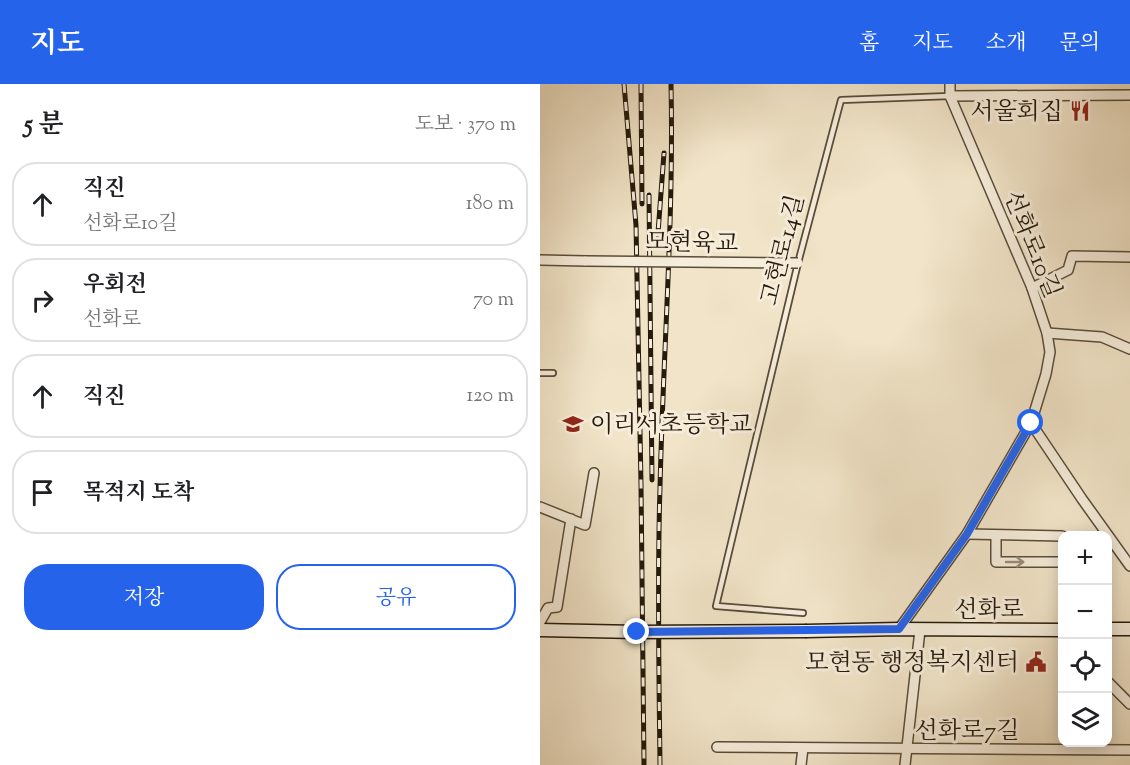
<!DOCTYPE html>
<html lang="ko">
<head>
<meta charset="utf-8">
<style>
  body { margin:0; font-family:"Sorts Mill Goudy","Noto Serif KR",serif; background:#f2f2f2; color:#202124 }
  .controls { position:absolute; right:18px; bottom:18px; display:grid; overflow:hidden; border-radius:12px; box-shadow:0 3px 15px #0003 }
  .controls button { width:54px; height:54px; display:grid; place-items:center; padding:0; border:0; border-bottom:2px solid #e0e0e0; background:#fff; color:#202124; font:30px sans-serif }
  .stop { position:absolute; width:18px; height:18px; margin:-14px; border:4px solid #2563eb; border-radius:50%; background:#fff }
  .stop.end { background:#2563eb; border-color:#fff; box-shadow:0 2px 6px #0008 }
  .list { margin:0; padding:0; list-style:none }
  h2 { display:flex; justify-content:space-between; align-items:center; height:78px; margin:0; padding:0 24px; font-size:26px }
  h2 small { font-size:20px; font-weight:400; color:#757577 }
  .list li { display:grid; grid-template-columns:39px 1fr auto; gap:18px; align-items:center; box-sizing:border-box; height:84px; margin:0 12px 12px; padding:0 12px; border:2px solid #e0e0e0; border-radius:24px }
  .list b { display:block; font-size:22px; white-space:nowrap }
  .list p { margin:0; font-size:20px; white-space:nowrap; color:#757577 }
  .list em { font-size:20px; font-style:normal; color:#757577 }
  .actions { display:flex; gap:12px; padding:18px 24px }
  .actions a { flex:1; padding:14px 0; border:2px solid #2563eb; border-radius:24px; text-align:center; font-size:21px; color:#2563eb }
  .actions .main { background:#2563eb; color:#fff }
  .icon { flex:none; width:33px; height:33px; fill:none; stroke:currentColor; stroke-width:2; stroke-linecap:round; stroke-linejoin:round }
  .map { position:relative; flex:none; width:590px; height:681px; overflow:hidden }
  header { display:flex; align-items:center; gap:36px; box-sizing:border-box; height:84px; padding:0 30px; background:#2563eb; color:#fff }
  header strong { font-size:28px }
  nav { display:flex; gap:33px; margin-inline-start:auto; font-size:21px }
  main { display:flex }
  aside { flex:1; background:#fff }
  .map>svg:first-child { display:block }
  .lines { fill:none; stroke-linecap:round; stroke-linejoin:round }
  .lane-casing { stroke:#594c3a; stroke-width:8 }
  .street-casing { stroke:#594c3a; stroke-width:12 }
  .secondary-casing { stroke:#261a0b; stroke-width:15 }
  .lane { stroke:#f6eddb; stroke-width:4.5 }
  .street { stroke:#f6eddb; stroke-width:9 }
  .secondary { stroke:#f6eddb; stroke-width:12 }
  .rail-casing { stroke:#261a0b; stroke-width:5 }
  .rail { stroke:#f6eddb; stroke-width:3; stroke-dasharray:9; stroke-linecap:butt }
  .street-bridge-casing { stroke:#594c3a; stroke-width:12; stroke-linecap:butt }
  .secondary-bridge-casing { stroke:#261a0b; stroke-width:15; stroke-linecap:butt }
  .street-bridge { stroke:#f6eddb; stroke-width:9 }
  .secondary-bridge { stroke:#f6eddb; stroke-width:12 }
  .oneway { stroke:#988e7d }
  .route { stroke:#2563eb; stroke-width:8 }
  .labels { text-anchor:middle; stroke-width:6; stroke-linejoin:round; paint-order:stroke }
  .poi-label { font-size:24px; fill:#261a0b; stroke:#f6eddb; text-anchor:end }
  .street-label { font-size:24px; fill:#261a0b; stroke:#f6eddb }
</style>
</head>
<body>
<header>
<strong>지도</strong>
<nav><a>홈</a><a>지도</a><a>소개</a><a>문의</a></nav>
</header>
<main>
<aside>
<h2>5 분<small>도보 · 370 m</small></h2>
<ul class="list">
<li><svg class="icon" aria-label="ahead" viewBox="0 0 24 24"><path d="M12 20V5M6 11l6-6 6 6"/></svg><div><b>직진</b><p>선화로10길</p></div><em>180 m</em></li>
<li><svg class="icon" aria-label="right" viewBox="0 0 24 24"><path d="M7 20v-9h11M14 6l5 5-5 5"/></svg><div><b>우회전</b><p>선화로</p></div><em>70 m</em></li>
<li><svg class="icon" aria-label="ahead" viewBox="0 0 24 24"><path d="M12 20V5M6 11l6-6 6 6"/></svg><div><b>직진</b></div><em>120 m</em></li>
<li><svg class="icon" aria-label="arrive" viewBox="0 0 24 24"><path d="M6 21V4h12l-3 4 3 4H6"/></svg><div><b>목적지 도착</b></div></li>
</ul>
<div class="actions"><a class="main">저장</a><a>공유</a></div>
</aside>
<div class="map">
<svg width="590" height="681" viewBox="0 0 590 681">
  <rect width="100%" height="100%" fill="#f1e4c8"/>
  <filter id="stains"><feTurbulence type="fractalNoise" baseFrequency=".00333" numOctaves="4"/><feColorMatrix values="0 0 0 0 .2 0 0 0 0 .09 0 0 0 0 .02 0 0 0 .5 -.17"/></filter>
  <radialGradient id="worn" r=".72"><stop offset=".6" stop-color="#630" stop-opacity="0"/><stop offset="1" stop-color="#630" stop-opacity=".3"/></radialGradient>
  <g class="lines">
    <!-- lane casing -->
    <g class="lane-casing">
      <g id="lane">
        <polyline points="0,289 13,289"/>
        <polyline points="263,529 176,522 258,179 301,16 410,12"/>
      </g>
    </g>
    <!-- street casing -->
    <g class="street-casing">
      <g id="street">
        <polyline points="410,12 590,11"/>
        <polyline points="0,176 46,177"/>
        <polyline points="492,204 528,186 532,172 590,173"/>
        <polyline points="507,249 562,253 590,265"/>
        <polyline points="491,339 542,415 590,482"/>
        <polyline points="0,423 45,441 54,389"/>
        <polyline points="427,450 522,452"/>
        <polyline points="456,451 456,478 522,478"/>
        <polyline points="0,538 8,524 17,523 31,435"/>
        <polyline points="359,545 427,450 491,339 506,290 510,268 507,249 492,204 410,12 410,0"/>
        <polyline points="568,598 590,620"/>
        <polyline points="177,663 590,666"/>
        <polyline points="261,681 263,664"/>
        <polyline points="365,681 380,546"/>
      </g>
    </g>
    <!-- secondary casing -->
    <g class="secondary-casing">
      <g id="secondary">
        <polyline points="568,545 590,545"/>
        <polyline points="0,546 97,548"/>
        <polyline points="267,547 359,545 522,546"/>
      </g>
    </g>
    <!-- lane -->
    <use href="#lane" class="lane"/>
    <!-- street -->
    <use href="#street" class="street"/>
    <!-- secondary -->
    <use href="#secondary" class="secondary"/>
    <!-- rail casing -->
    <g class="rail-casing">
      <g id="rail">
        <polyline points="84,0 96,141 101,400 104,681"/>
        <polyline points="101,0 102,120"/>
        <polyline points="109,111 112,396"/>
        <polyline points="117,162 124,69"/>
        <path d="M 120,681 C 119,589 117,496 120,404 C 123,269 134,135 131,0"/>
      </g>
    </g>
    <!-- rail -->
    <use href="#rail" class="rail"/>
    <!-- street-bridge casing -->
    <g class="street-bridge-casing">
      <polyline id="street-bridge" points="46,177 258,179"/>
    </g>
    <!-- secondary-bridge casing -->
    <g class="secondary-bridge-casing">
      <polyline id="secondary-bridge" points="97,548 267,547"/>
    </g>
    <!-- street-bridge -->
    <use href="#street-bridge" class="street-bridge"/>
    <!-- secondary-bridge -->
    <use href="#secondary-bridge" class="secondary-bridge"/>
  </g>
  <!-- one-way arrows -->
  <defs><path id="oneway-shaft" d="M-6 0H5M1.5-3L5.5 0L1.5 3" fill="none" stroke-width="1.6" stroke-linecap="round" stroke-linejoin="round" transform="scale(1.5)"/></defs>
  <use class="oneway" href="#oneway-shaft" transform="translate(475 478)"/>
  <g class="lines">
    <!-- route -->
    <polyline class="route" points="97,548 359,545 427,450 491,339"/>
  </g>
  <!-- icons -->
  <defs>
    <g id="restaurant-bare" transform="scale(1.62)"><path d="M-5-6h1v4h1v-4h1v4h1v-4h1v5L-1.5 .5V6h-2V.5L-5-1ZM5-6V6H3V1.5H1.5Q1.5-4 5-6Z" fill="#8f2418" stroke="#f6eddb" stroke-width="2.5" paint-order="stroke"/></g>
    <g id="school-bare" transform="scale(1.62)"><path d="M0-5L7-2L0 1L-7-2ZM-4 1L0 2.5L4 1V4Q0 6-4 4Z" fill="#8f2418" stroke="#f6eddb" stroke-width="2.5" paint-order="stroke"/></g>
    <g id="civic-bare" transform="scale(1.62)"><path d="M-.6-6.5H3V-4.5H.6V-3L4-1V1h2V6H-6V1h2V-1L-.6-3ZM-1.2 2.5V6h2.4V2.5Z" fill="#8f2418" stroke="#f6eddb" stroke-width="2.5" paint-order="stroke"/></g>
  </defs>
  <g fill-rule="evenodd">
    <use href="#restaurant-bare" x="540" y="27"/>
    <use href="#school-bare" x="33" y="340"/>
    <use href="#civic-bare" x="496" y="578"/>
  </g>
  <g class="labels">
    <!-- poi labels -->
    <g class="poi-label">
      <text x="523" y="35">서울회집</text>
      <text x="50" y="348" text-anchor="start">이리서초등학교</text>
      <text x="479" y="586">모현동 행정복지센터</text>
    </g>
    <!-- street labels -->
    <g class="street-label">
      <text transform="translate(152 158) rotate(1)" y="8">모현육교</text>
      <text transform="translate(493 160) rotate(68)" y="8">선화로10길</text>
      <text transform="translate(242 166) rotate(-76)" y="8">고현로14길</text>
      <text x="449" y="533">선화로</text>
      <text x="427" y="654">선화로7길</text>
    </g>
  </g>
  <rect width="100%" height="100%" filter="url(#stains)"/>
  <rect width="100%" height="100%" fill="url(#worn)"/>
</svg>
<div class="controls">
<button>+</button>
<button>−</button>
<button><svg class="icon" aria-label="locate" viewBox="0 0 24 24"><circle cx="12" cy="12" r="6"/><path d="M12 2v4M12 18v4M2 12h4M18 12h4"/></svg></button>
<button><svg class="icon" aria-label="layers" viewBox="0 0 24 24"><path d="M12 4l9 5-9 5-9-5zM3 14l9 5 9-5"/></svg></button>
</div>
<div class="stop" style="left:491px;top:339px"></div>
<div class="stop end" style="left:97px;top:548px"></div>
</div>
</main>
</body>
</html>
